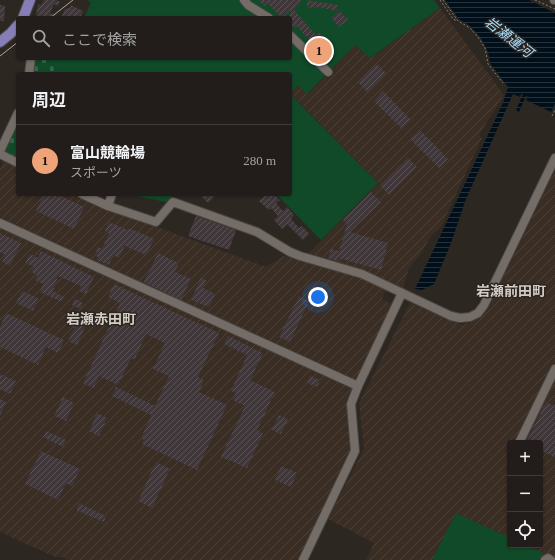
<!DOCTYPE html>
<html lang="ja">
<head>
<meta charset="utf-8">
<style>
  body { margin:0; font-family:"Times New Roman","Noto Sans JP",serif; background:#2a2623; color:#f1f3f6 }
  .controls { position:absolute; right:12px; bottom:12px; display:grid; overflow:hidden; border-radius:4px; box-shadow:0 1px 3px #0004 }
  .controls button { width:36px; height:36px; display:grid; place-items:center; padding:0; border:0; border-bottom:1px solid #3f3b39; background:#221d1a; color:#f1f3f6; font:20px sans-serif }
  .you { position:absolute; left:318px; top:297px; width:14px; height:14px; margin:-10px; border:3px solid #fff; border-radius:50%; background:#1a73e8; box-shadow:0 0 0 6px #1a73e833 }
  .badge { display:grid; place-items:center; width:26px; height:26px; border-radius:50%; background:#efa378; color:#111; font-size:13px; font-weight:700 }
  .pin { position:absolute; translate:-50% -50%; border:2px solid #fff; box-shadow:0 1px 4px #0006 }
  .list { margin:0; padding:0; list-style:none }
  h2 { display:flex; justify-content:space-between; align-items:center; height:52px; margin:0; padding:0 16px; font-size:17px }
  h2 small { font-size:13px; font-weight:400; color:#a2a2a2 }
  .list li { display:grid; grid-template-columns:26px 1fr auto; gap:12px; align-items:center; box-sizing:border-box; height:72px; padding:0 16px; border-top:1px solid #3f3b39 }
  .list b { display:block; font-size:15px; white-space:nowrap }
  .list p { margin:0; font-size:13px; white-space:nowrap; color:#a2a2a2 }
  .list em { font-size:13px; font-style:normal; color:#a2a2a2 }
  .icon { flex:none; width:22px; height:22px; fill:none; stroke:currentColor; stroke-width:2; stroke-linecap:round; stroke-linejoin:round }
  .map { position:relative; flex:none; width:555px; height:560px; overflow:hidden }
  .search { position:absolute; background:#221d1a; box-shadow:0 1px 3px #0004; left:16px; top:16px; width:276px; height:44px; display:flex; align-items:center; gap:10px; box-sizing:border-box; padding:0 14px; border-radius:4px; color:#a2a2a2; font-size:15px }
  .panel { position:absolute; background:#221d1a; box-shadow:0 1px 3px #0004; left:16px; top:72px; width:276px; height:124px; border-radius:4px }
  .map>svg:first-child { display:block }
  .industrial { fill:url(#industrial-furrows); fill-rule:evenodd }
  .grass { fill:#104a29 }
  .cemetery { fill:url(#cemetery-stones) }
  .water { fill:url(#water-rules) }
  .building { fill:url(#building-hatch) }
  .lines { fill:none; stroke-linecap:round; stroke-linejoin:round }
  .minor-casing { stroke:#4b4642; stroke-width:10 }
  .major-casing { stroke:#4b4642; stroke-width:12 }
  .path { stroke:#827d78; stroke-width:1; stroke-dasharray:2 2; stroke-linecap:butt }
  .minor { stroke:#746d67; stroke-width:8 }
  .major { stroke:#857eb7; stroke-width:10 }
  .tram { stroke:#ada7a3; stroke-width:1 }
  .labels { text-anchor:middle; stroke-width:3; stroke-linejoin:round; paint-order:stroke }
  .water-label { font-size:14px; font-style:italic; fill:#a6dcfc; stroke:#2d2722 }
  .neighbourhood-label { font-size:14px; font-weight:bold; fill:#d4cbc5; stroke:#2d2722 }
</style>
</head>
<body>
<div class="map">
<svg width="555" height="560" viewBox="0 0 555 560">
  <defs>
    <pattern id="industrial-furrows" width="10" height="10" patternUnits="userSpaceOnUse"><rect width="10" height="10" fill="#392d24"/><path d="M-1 1l2-2M0 10L10 0M9 11l2-2" fill="none" stroke="#4c4239"/></pattern>
    <pattern id="cemetery-stones" width="16" height="16" patternUnits="userSpaceOnUse"><rect width="16" height="16" fill="#104a29"/><path d="M2 7V4a2 2 0 0 1 4 0v3zM10 15v-3a2 2 0 0 1 4 0v3z" fill="#336448"/></pattern>
    <pattern id="water-rules" width="6" height="5" patternUnits="userSpaceOnUse"><rect width="6" height="5" fill="#000f1a"/><path d="M0 2.5h6" fill="none" stroke="#26323b"/></pattern>
    <pattern id="building-hatch" width="6" height="6" patternUnits="userSpaceOnUse"><rect width="6" height="6" fill="#3f373a"/><path d="M-1 1l2-2M0 6l6-6M5 7l2-2" fill="none" stroke="#5b5457"/></pattern>
  </defs>
  <rect width="100%" height="100%" fill="#2d2722"/>
  <!-- industrial -->
  <g class="industrial">
    <polygon points="440,8 504,95 479,135 482,138 441,227 432,235 420,255 409,268 403,288 366,271 308,254 378,183 290,93 298,85 308,94 355,45 371,58"/>
    <polygon points="4,159 18,166 18,194 76,194 108,209 266,267 284,256 363,279 386,290 382,299 393,305 347,403 351,451 299,560 68,560 62,557 55,557 0,532 0,169"/>
    <path d="M 555,170 L 555,560 L 366,560 L 374,543 L 328,519 L 364,449 L 359,403 L 410,303 L 446,319 L 462,325 L 471,322 L 480,317 L 489,307 ZM 510,443 L 540,443 L 540,545 L 510,545 Z"/>
  </g>
  <!-- grass -->
  <g class="grass">
    <polygon points="87,0 434,0 440,8 370,58 355,45 307,94 298,85 290,93 290,74 54,74 53,58 290,58 290,18 84,18 91,3"/>
    <polygon points="290,94 378,183 321,240 276,194 290,194"/>
    <polygon points="126,194 175,194 166,202"/>
    <polygon points="456,513 510,538 510,545 526,545 543,553 540,560 432,560"/>
  </g>
  <!-- cemetery -->
  <g class="cemetery">
    <polygon points="36,58 53,58 54,74 33,74"/>
    <polygon points="18,123 18,160 4,153"/>
  </g>
  <!-- water -->
  <polygon class="water" points="445,0 529,0 555,13 555,104 551,112 526,100 528,97 526,96 519,112 516,110 523,94 521,94 520,97 513,94 466,199 451,243 434,284 422,290 415,289 503,103 508,87 490,63 488,52 481,38 470,26 459,19"/>
  <!-- building -->
  <g class="building">
    <polygon points="44,0 56,0 60,2 58,6 54,4 50,13 60,18 44,18 36,15 38,4 41,5"/>
    <polygon points="259,0 302,0 294,10 316,35 319,32 326,40 316,48 297,26 294,29 290,24 290,10 282,18 267,3 264,6"/>
    <polygon points="307,0 338,5 337,11 319,7 307,8"/>
    <polygon points="0,5 5,6 4,21 0,21"/>
    <polygon points="71,5 83,11 80,18 61,18 65,9 70,8"/>
    <polygon points="339,11 348,19 339,27 331,18"/>
    <polygon points="377,64 386,73 367,92 358,82"/>
    <polygon points="383,91 411,120 402,129 374,101"/>
    <polygon points="421,131 448,159 439,168 411,140"/>
    <polygon points="408,158 417,167 389,195 380,185"/>
    <polygon points="371,192 381,202 350,232 388,243 381,270 338,258 338,261 328,258 331,249 339,251 347,224 343,220"/>
    <polygon points="44,194 56,194 84,207 74,229 36,211"/>
    <polygon points="199,194 217,194 208,203"/>
    <polygon points="267,194 274,194 280,200 276,203 283,211 287,207 294,215 291,219 299,228 302,226 309,234 303,240 287,224 282,229 274,220 278,216 271,208 269,210 259,201"/>
    <polygon points="196,216 236,230 229,250 188,236"/>
    <polygon points="109,222 128,230 129,228 154,239 146,255 125,246 119,258 113,255 109,265 97,260 98,257 95,255 98,247 102,249 109,233 105,231"/>
    <polygon points="0,233 21,243 10,266 2,262 6,255 0,252"/>
    <polygon points="41,251 94,277 86,294 79,291 81,286 58,276 53,291 64,297 62,302 40,292 43,284 35,280 37,275 31,272 34,267 25,263 30,254 38,258"/>
    <polygon points="158,253 179,263 175,272 191,279 181,300 144,282"/>
    <polygon points="201,278 206,280 203,288 215,294 209,307 191,300"/>
    <polygon points="114,284 219,333 198,377 204,380 199,392 227,405 197,470 142,444 144,440 141,438 151,415 112,396 116,387 155,406 169,376 153,369 165,343 146,334 135,359 131,358 118,385 99,376 94,388 83,383 120,303 108,297"/>
    <polygon points="22,291 38,298 33,311 16,303"/>
    <polygon points="299,296 309,301 290,342 279,337"/>
    <polygon points="75,299 83,303 81,309 72,305"/>
    <polygon points="6,313 64,340 58,353 46,347 38,365 0,347 0,327"/>
    <polygon points="78,321 86,325 77,345 68,341"/>
    <polygon points="228,336 263,353 250,380 275,392 257,430 263,433 247,468 221,457 245,406 233,400 236,393 231,391 247,355 224,344"/>
    <polygon points="0,374 16,381 10,394 0,389"/>
    <polygon points="310,376 320,380 317,387 307,383"/>
    <polygon points="63,397 74,403 66,421 54,416"/>
    <polygon points="0,399 6,402 0,416"/>
    <polygon points="546,402 555,406 555,457 540,450 540,443 526,443"/>
    <polygon points="97,413 107,418 99,436 89,431"/>
    <polygon points="279,415 288,419 281,434 272,430"/>
    <polygon points="46,431 66,440 63,447 43,437"/>
    <polygon points="41,451 80,469 72,486 66,483 58,500 25,484"/>
    <polygon points="156,462 170,469 152,508 138,501"/>
    <polygon points="281,466 297,473 291,487 275,480"/>
    <polygon points="79,503 106,516 104,522 76,510"/>
  </g>
  <g class="lines">
    <!-- minor casing -->
    <g class="minor-casing">
      <g id="minor">
        <polyline points="244,0 248,5 269,18"/>
        <polyline points="554,0 555,0"/>
        <polyline points="290,35 328,72"/>
        <polyline points="29,74 31,58"/>
        <polyline points="0,151 18,113"/>
        <polyline points="0,154 18,163"/>
        <polyline points="82,194 108,206 156,222 173,202 257,232 290,252 300,256 362,274 451,316 460,318 470,317 478,313 484,305 555,158"/>
        <polyline points="108,206 112,194"/>
        <polyline points="0,223 358,386"/>
        <polyline points="519,443 555,369"/>
        <polyline points="303,560 355,451 351,404 358,386 402,293"/>
        <polyline points="545,560 548,558 551,560"/>
      </g>
    </g>
    <!-- major casing -->
    <g class="major-casing">
      <g id="major">
        <polyline points="23,18 30,0"/>
        <polyline points="0,42 11,33 18,25"/>
      </g>
    </g>
    <!-- path -->
    <g class="path">
      <polyline points="440,0 453,19 457,21"/>
      <polyline points="443,0 458,21 470,28 478,37 485,48 488,64 503,83"/>
      <polyline points="535,0 555,9"/>
      <polyline points="552,116 555,110"/>
    </g>
    <!-- minor -->
    <use href="#minor" class="minor"/>
    <!-- major -->
    <use href="#major" class="major"/>
    <!-- tram -->
    <g class="tram">
      <polyline points="50,18 73,0"/>
      <polyline points="0,56 18,42"/>
    </g>
  </g>
  <g class="labels">
    <!-- water labels -->
    <g class="water-label">
      <text transform="translate(509 37) rotate(38)" y="5">岩瀬運河</text>
    </g>
    <!-- neighbourhood labels -->
    <g class="neighbourhood-label">
      <text x="511" y="296">岩瀬前田町</text>
      <text x="101" y="324">岩瀬赤田町</text>
    </g>
  </g>
</svg>
<div class="controls">
<button>+</button>
<button>−</button>
<button><svg class="icon" aria-label="locate" viewBox="0 0 24 24"><circle cx="12" cy="12" r="6"/><path d="M12 2v4M12 18v4M2 12h4M18 12h4"/></svg></button>
</div>
<div class="you"></div>
<div class="pin badge" style="left:319px;top:51px">1</div>
<div class="search"><svg class="icon" aria-label="search" viewBox="0 0 24 24"><circle cx="10" cy="10" r="6"/><path d="M15 15l6 6"/></svg>ここで検索</div>
<section class="panel">
<h2>周辺<small></small></h2>
<ul class="list">
<li><span class="badge">1</span><div><b>富山競輪場</b><p>スポーツ</p></div><em>280 m</em></li>
</ul>
</section>
</div>
</body>
</html>
